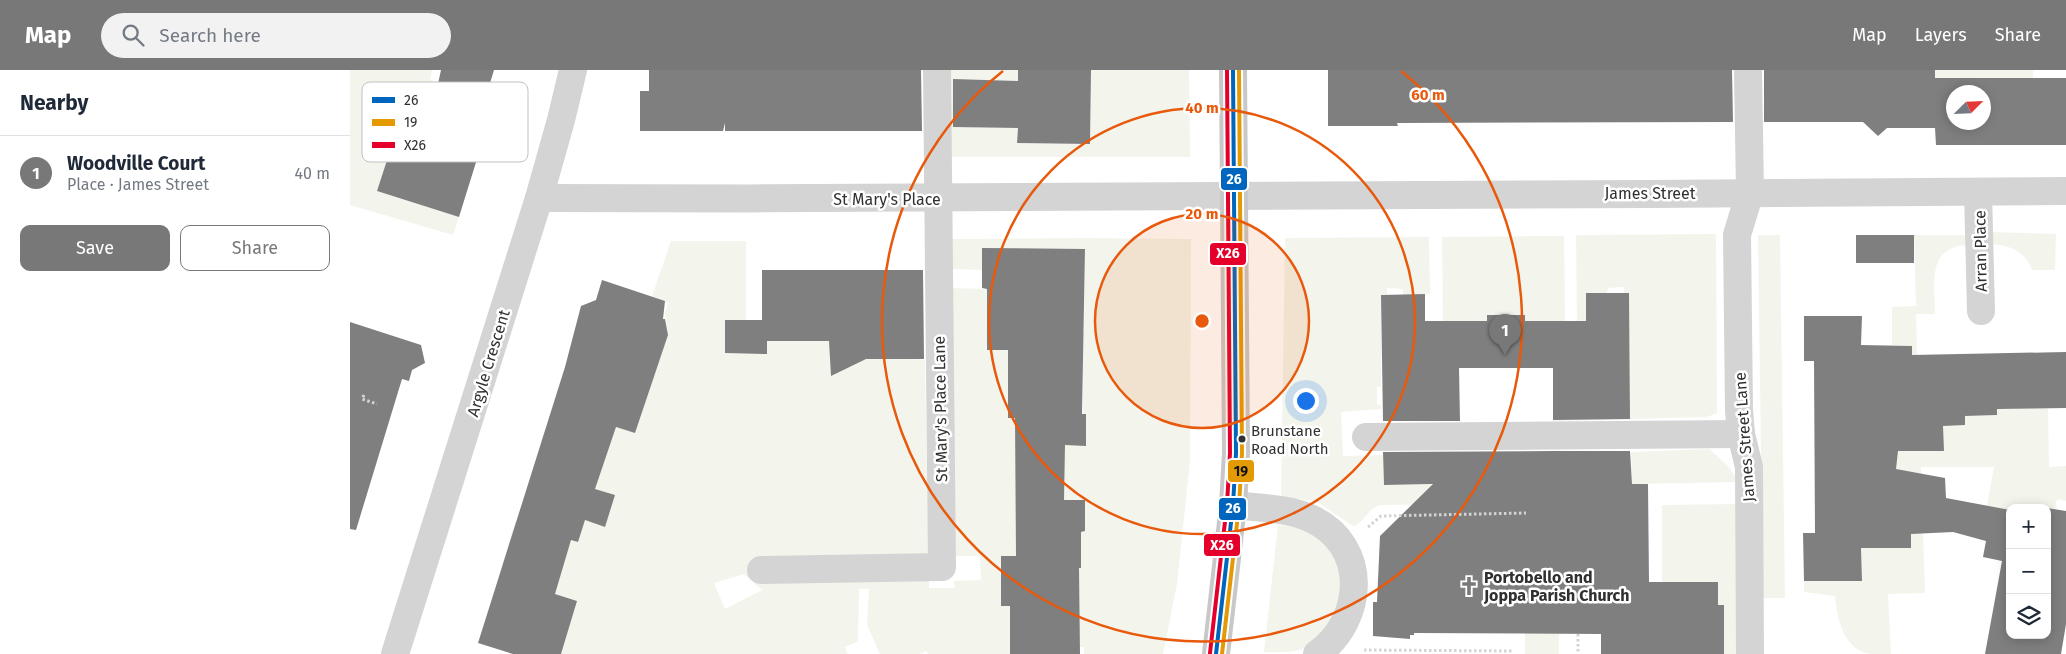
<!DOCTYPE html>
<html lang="en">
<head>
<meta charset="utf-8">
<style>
  body { margin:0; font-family:"Fira Sans",sans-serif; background:#f2f2f3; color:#1f2937 }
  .controls { position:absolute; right:15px; bottom:15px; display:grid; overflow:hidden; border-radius:10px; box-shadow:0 2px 12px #0003 }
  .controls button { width:45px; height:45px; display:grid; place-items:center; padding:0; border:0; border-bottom:1px solid #e0e1e3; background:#fff; color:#1f2937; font:25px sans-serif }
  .compass { position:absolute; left:1596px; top:15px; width:45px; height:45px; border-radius:50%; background:#fff; box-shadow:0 2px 12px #0003; rotate:66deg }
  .you { position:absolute; left:955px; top:330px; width:18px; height:18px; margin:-12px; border:4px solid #fff; border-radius:50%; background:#1a73e8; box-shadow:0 0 0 8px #1a73e833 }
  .badge { display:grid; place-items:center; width:32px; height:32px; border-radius:50%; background:#787878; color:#fff; font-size:16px; font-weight:700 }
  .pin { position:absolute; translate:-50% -41px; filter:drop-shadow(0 1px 2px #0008) }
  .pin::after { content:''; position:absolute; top:26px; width:18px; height:15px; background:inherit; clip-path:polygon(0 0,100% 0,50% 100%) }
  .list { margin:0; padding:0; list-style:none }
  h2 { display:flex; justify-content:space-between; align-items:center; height:65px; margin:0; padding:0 20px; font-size:21px }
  h2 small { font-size:16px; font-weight:400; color:#747a83 }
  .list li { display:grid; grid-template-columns:32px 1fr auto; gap:15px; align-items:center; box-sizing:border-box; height:75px; padding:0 20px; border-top:1px solid #e0e1e3 }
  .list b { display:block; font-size:19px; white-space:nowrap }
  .list p { margin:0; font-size:16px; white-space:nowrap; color:#747a83 }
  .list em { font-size:16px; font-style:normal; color:#747a83 }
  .actions { display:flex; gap:10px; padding:15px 20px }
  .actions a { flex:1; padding:11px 0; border:1px solid #787878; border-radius:10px; text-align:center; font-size:18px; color:#787878 }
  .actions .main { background:#787878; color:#fff }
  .icon { flex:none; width:28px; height:28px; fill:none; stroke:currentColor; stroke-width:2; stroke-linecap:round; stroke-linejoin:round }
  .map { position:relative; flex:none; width:1716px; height:584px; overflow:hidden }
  header { display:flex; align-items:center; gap:30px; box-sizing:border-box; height:70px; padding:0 25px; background:#787878; color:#fff }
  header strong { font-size:24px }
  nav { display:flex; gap:28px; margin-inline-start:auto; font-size:18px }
  .search { width:350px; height:45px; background:#f2f2f3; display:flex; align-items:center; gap:12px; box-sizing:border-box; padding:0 18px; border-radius:28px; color:#747a83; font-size:19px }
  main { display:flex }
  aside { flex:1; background:#fff }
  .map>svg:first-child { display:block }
  .green { fill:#f3f5ec; fill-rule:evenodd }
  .building { fill:#7f7f7f; fill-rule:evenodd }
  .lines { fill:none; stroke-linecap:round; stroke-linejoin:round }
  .path { stroke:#d4d4d4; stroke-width:3; stroke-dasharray:2.5 2.5; stroke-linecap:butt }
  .minor { stroke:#d4d4d4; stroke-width:28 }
  .major { stroke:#c8c8c8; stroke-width:28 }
  .bus-1-casing { stroke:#fff; stroke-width:8 }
  .bus-2-casing { stroke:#fff; stroke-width:8 }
  .bus-3-casing { stroke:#fff; stroke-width:8 }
  .bus-1 { stroke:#0065bd; stroke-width:4 }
  .bus-2 { stroke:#e39a05; stroke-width:4 }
  .bus-3 { stroke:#e4002b; stroke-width:4 }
  .ring { fill:none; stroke:#e8590c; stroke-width:2.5 }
  .bus-dot { fill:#303030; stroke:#fff; stroke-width:2 }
  .labels { text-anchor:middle; stroke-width:5; stroke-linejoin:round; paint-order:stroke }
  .bus-label { font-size:15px; fill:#303030; stroke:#fff; text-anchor:start }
  .street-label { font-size:16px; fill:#303030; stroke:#fff }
  .poi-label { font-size:16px; font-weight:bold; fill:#303030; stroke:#fff; text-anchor:start }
  .key { fill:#fff; stroke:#c1c1c1; stroke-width:1 }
  .key-label { font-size:14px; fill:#303030 }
  .centre { fill:#e8590c; stroke:#fff; stroke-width:2.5 }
  .ring-label { font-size:15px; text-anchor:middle; font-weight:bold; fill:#e8590c; stroke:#fff; stroke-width:5; stroke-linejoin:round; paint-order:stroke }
  .line-badge { stroke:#fff; stroke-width:2 }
  .badge-label { font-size:14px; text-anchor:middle; font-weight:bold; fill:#fff }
  .pale-badge-label { font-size:14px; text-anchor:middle; font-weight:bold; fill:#111 }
</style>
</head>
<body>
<header>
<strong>Map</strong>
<div class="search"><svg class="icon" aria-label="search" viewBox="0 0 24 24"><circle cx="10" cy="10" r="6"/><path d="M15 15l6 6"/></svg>Search here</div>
<nav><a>Map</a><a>Layers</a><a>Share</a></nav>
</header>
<main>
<aside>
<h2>Nearby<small></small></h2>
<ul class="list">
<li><span class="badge">1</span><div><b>Woodville Court</b><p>Place · James Street</p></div><em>40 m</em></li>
</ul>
<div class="actions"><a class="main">Save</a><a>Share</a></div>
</aside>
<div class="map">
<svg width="1716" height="584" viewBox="0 0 1716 584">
  <rect width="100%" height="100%" fill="#fff"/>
  <!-- green -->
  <g class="green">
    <polygon points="0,0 82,0 80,10 88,12 80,75 69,71 64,87 58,85 57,90 39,85 27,121 109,147 103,165 0,135"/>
    <polygon points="601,0 668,0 668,11 619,10 618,57 668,58 667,73 740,74 741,0 839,0 840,87 601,87"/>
    <rect x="1585" y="0" width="98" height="8"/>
    <path d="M 1639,162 L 1706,164 L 1705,200 L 1682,200 C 1675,180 1658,175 1639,174 Z"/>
    <polygon points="1366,164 1367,343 1357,347 1203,351 1203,340 1280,339 1279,223 1274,223 1274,217 1258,218 1257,223 1236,223 1236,253 1227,253 1226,165"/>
    <polygon points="1408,165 1430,165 1435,528 1413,528"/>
    <path d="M 1564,165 L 1617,165 L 1617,175 C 1576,177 1585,215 1585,244 L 1566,244 L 1567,291 L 1576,356 L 1614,355 L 1615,346 L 1647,345 L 1647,339 L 1698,338 L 1699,397 L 1716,396 L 1716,431 L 1707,429 L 1705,439 L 1681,435 L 1680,438 L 1660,438 L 1660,440 L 1637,436 L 1644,397 L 1571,397 L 1575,523 L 1538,524 L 1541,584 C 1534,584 1527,584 1520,584 C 1493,579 1487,548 1485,526 L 1454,522 L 1454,511 L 1512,511 L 1511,478 L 1562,323 L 1562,276 L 1542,275 L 1542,237 L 1566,236 Z"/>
    <polygon points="1214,166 1215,251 1175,251 1175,245 1137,245 1137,251 1093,260 1092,167"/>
    <path d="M 1079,167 L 1080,224 L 1053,225 L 1053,219 L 1037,218 L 1037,224 L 1031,225 L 1031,317 L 1027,317 L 1027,334 L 1031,335 L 1031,339 L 991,342 L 993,386 L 1033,385 L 1034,415 L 1202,414 L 1128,434 L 1031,435 C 1017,438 1015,453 1003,456 L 967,432 L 949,429 L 931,431 L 935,168 Z"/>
    <path d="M 736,168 L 841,169 L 840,391 L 827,514 L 813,584 L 734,584 L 734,577 L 729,577 L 701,498 L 731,498 L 731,462 L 735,461 L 735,431 L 666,493 L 651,517 L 651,536 L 678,536 L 660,584 L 578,584 L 576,581 L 570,584 L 530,584 L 517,555 L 519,519 L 509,519 L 508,571 L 495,577 L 498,584 L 211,584 L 227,531 L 205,524 L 208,513 L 152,495 L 165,452 L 227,472 L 235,450 L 255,456 L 265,425 L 245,419 L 253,395 L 190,375 L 195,360 L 257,380 L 265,357 L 285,363 L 295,334 L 283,282 L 309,291 L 318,265 L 315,243 L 318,233 L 302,226 L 321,171 L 396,171 L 396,250 L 375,250 L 375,283 L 417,284 L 417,261 L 447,261 L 447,271 L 560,264 L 561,289 L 575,290 L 579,518 L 605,518 L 604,511 L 631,510 L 630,486 L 604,486 L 600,218 L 638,219 L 637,280 L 659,280 L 658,347 L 666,348 L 715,375 L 736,375 L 736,345 L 733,344 L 733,303 L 700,303 L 698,263 L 734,263 L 735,180 L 632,178 L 632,200 L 601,199 L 600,169 ZM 394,504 L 412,520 L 375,539 L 364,513 Z"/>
    <polygon points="1359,379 1378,396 1389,412 1282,414 1281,382"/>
    <polygon points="1389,434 1392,584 1374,584 1374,536 1312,555 1312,435"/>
    <path d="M 928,455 L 956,459 L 977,475 L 990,496 L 992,541 C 961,576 963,584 914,582 Z"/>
    <polygon points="1209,560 1209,584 1175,584 1175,563"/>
  </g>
  <!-- building -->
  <g class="building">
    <polygon points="91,0 144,0 127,56 120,87 127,89 109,147 27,121 39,84 57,90 58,85 64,87 69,71 75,73"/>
    <polygon points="299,0 571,0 572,61 375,61 375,53 373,61 290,61 290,21 299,21"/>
    <polygon points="668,0 741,0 740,74 667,73 668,58 603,57 603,9 668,11"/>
    <polygon points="978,0 1382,0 1383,52 1047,53 1048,56 978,56"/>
    <path d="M 1414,0 L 1585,0 L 1585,8 L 1716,8 L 1716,75 L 1586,75 L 1585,58 L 1537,58 L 1528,66 L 1513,52 L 1414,52 ZM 1604,22 L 1634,22 L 1634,52 L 1604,52 Z"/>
    <rect x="1506" y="165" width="58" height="28"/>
    <polygon points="632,178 735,179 732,344 736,344 736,376 715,375 714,430 735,430 735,461 731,462 731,498 729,498 730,584 660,584 660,536 651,536 651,486 666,486 665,348 658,348 658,280 637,280 637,219 632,218"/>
    <polygon points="412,200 573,200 574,289 516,289 481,306 479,271 417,271 417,284 375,283 375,250 412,250"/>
    <polygon points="252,210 315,231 313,249 315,249 318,265 285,363 266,357 245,419 265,425 255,457 235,450 228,472 221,470 205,524 227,531 211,584 163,584 128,573 215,297 231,236 246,230"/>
    <polygon points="1236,223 1279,223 1280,349 1203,350 1203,298 1109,298 1110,351 1033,351 1031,225 1075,224 1075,251 1137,251 1137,245 1175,245 1175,251 1236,251"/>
    <polygon points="1454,246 1512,246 1511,275 1562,276 1562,285 1716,282 1716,338 1647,339 1647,345 1615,346 1615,355 1593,356 1594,381 1548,381 1546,399 1595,408 1596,428 1660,440 1660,565 1697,565 1697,438 1716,441 1716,554 1711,584 1635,584 1652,491 1633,487 1636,471 1603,462 1561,464 1561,478 1511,478 1512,511 1454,511 1453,463 1465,463 1464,291 1454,291"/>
    <polygon points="0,252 71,275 75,293 62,300 59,311 52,309 6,460 0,459"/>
    <polygon points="1203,381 1280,381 1282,414 1298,414 1299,512 1368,512 1368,535 1374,535 1374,584 1251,584 1251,564 1064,563 1064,565 1060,565 1060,569 1023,566 1023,532 1027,532 1030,466 1083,414 1034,415 1033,382"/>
  </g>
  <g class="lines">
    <!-- path -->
    <g class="path">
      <polyline points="14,325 12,329 27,334"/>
      <polyline points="1018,457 1031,446 1176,443"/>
      <polyline points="1228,564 1228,584"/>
      <polyline points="1014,580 1163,581"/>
    </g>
    <!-- minor -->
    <g class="minor">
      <polyline points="1398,0 1400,122 1387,165 1389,340 1391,364 1399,397 1400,584"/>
      <polyline points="1628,122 1631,241"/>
      <path d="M 189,128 C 698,130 1207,124 1716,121"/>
      <polyline points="1016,367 1391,364"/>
      <path d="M 883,435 C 908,438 939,438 962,449 C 1019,476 1015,550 967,584"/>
      <polyline points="411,500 592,497 587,0"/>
      <polyline points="45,584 189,128 211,50 223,0"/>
    </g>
    <!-- major -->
    <polyline class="major" points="866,584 883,435 886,383 883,0"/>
    <!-- bus-1 casing -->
    <g class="bus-1-casing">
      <polyline id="bus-1" points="866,584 883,435 886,383 883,0"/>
    </g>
    <!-- bus-2 casing -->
    <g class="bus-2-casing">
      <polyline id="bus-2" points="872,584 889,436 892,383 889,0"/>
    </g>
    <!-- bus-3 casing -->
    <g class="bus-3-casing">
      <polyline id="bus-3" points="860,583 877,434 880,383 877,0"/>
    </g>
    <!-- bus-1 -->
    <use href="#bus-1" class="bus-1"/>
    <!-- bus-2 -->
    <use href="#bus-2" class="bus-2"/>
    <!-- bus-3 -->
    <use href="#bus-3" class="bus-3"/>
  </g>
  <!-- distance rings -->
  <circle cx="852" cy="251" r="107" fill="#e8590c" fill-opacity=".12"/>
  <g class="ring">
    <circle cx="852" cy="251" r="107"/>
    <circle cx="852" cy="251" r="213"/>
    <path d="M1051 1A320 320 0 1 1 653 1"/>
  </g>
  <!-- icons -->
  <defs>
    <g id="church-bare" transform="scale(1.5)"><path d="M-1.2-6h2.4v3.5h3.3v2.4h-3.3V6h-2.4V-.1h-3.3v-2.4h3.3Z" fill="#787878" stroke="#fff" stroke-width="2.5" paint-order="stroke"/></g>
  </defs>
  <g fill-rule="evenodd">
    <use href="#church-bare" x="1119" y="516"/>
  </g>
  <!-- markers -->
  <circle class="bus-dot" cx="892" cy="369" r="4.5"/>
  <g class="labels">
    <!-- bus labels -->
    <g class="bus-label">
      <text x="901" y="366">Brunstane<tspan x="901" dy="18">Road North</tspan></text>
    </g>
    <!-- street labels -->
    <g class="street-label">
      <text x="1300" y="129">James Street</text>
      <text x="537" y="135">St Mary's Place</text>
      <text transform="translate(1630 181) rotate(-91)" y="6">Arran Place</text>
      <text transform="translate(138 293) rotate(-73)" y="6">Argyle Crescent</text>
      <text transform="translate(590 339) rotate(-91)" y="6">St Mary's Place Lane</text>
      <text transform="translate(1394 367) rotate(-94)" y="6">James Street Lane</text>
    </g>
    <!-- poi labels -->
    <g class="poi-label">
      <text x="1134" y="513">Portobello and<tspan x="1134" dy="18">Joppa Parish Church</tspan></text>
    </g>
  </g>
  <!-- legend -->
  <rect x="12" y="12" width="166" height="80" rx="8" class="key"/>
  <rect x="22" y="27" width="23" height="6" fill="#0065bd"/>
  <rect x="22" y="49" width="23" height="7" fill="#e39a05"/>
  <rect x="22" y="72" width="23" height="6" fill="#e4002b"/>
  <g class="key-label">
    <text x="54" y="35">26</text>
    <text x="54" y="57">19</text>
    <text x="54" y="80">X26</text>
  </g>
  <circle cx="852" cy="251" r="8" class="centre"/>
  <g class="ring-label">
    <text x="1078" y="30">60 m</text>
    <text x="852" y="43">40 m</text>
    <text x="852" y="149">20 m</text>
  </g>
  <g class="line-badge">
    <rect x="870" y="97" width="28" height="24" rx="5" fill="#0065bd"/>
    <rect x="859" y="172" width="38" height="24" rx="5" fill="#e4002b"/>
    <rect x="877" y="389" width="28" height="24" rx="5" fill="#e39a05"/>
    <rect x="868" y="427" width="29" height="24" rx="5" fill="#0065bd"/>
    <rect x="853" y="463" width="38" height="24" rx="5" fill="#e4002b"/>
  </g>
  <g class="badge-label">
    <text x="884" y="114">26</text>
    <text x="878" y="188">X26</text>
    <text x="883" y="443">26</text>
    <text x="872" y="480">X26</text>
  </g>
  <g class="pale-badge-label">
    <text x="891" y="406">19</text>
  </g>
</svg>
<div class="controls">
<button>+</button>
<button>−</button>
<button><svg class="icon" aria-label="layers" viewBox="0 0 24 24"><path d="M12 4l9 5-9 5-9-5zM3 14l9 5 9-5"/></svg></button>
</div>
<svg class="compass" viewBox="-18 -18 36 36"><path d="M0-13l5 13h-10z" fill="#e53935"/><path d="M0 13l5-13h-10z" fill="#747a83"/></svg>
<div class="you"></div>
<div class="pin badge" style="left:1155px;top:285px">1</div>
</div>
</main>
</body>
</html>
